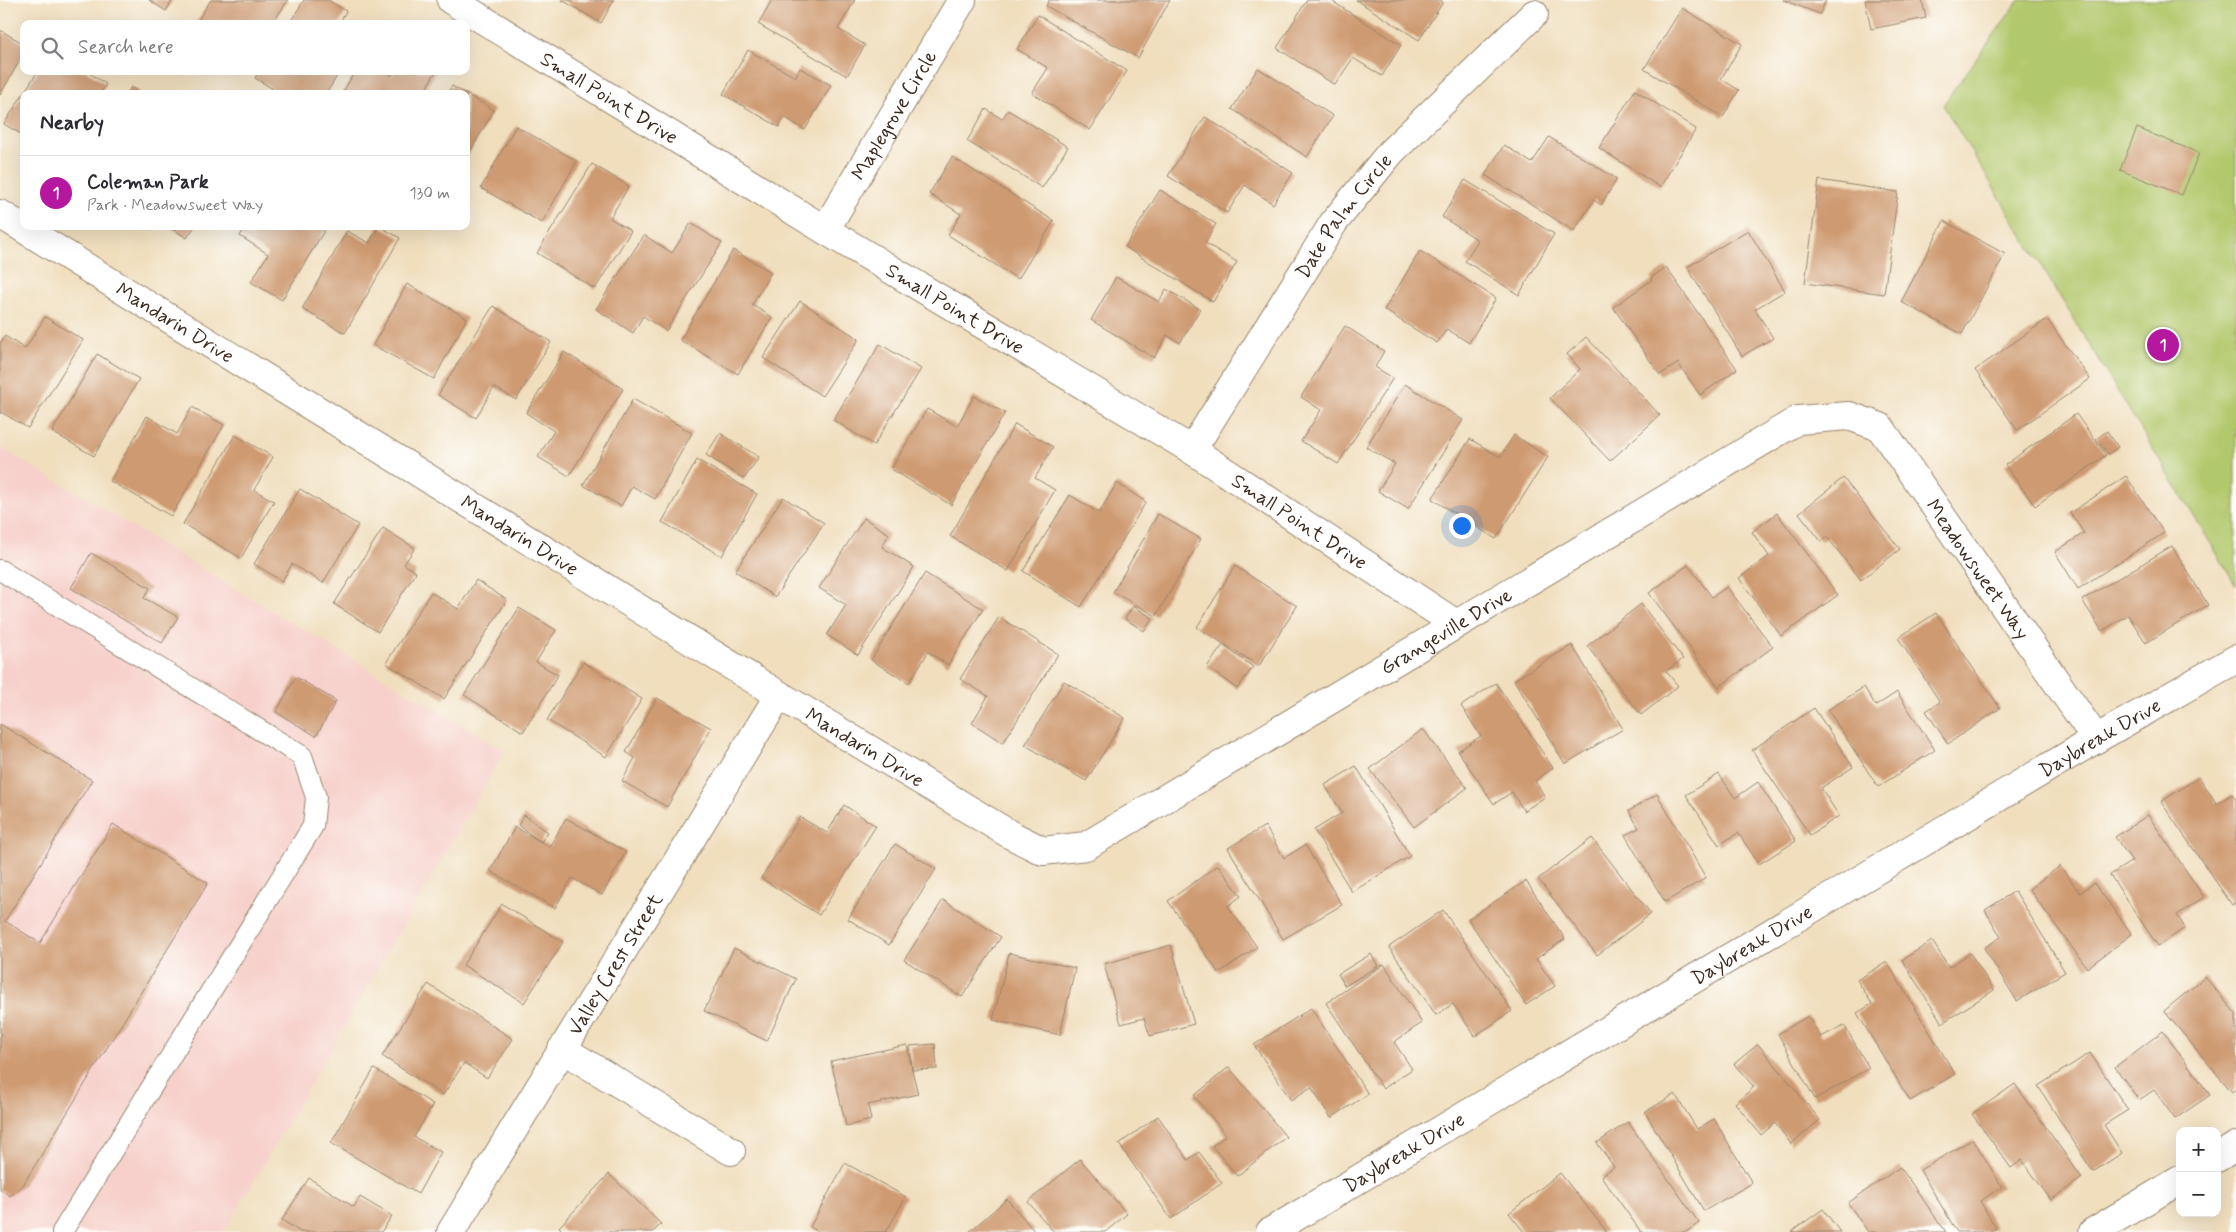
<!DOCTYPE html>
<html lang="en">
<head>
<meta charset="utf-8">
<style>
  body { margin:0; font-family:Mynerve,sans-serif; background:#f7f7f7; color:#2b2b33 }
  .controls { position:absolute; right:15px; bottom:15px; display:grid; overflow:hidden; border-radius:10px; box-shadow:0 5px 20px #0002 }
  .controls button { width:45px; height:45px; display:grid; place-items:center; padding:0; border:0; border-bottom:1px solid #e1e1e2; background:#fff; color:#2b2b33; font:25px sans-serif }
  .you { position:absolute; left:1461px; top:525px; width:18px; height:18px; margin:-12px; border:4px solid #fff; border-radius:50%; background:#1a73e8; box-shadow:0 0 0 8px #1a73e833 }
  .badge { display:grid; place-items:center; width:32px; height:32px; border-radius:50%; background:#b5179e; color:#fff; font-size:16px; font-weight:700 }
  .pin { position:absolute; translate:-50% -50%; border:2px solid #fff; box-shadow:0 1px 5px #0006 }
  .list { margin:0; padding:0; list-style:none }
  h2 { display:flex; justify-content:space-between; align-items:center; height:65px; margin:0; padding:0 20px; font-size:21px }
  h2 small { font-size:16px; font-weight:400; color:#7c7c81 }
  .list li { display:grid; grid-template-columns:32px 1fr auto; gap:15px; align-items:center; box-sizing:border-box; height:75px; padding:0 20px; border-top:1px solid #e1e1e2 }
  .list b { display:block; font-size:19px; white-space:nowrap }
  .list p { margin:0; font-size:16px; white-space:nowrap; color:#7c7c81 }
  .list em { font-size:16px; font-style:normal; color:#7c7c81 }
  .icon { flex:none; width:28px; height:28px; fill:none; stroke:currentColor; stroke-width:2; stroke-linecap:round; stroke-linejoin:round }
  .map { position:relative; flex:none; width:2236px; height:1232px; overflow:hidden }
  .search { position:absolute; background:#fff; box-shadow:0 5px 20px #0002; left:20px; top:20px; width:450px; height:55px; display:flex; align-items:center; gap:12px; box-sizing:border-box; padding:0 18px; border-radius:10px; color:#7c7c81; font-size:19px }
  .panel { position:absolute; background:#fff; box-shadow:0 5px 20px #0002; left:20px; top:90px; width:450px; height:140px; border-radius:10px }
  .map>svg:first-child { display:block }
  .built { fill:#f7d0cb }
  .green { fill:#b2c86c; stroke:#767945 }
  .building { fill:#ce9a71 }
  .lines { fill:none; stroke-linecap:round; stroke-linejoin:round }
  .lane-casing { stroke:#96846e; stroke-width:22 }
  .street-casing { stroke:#96846e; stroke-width:30 }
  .lane { stroke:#fff; stroke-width:20 }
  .street { stroke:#fff; stroke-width:28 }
  .labels { text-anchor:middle; stroke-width:5; stroke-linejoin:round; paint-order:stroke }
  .street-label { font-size:20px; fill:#3b2a1e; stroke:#fdfcf7 }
</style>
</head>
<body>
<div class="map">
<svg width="2236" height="1232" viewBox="0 0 2236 1232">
  <rect width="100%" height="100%" fill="#fdfcf7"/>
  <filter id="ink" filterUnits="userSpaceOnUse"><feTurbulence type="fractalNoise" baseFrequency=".02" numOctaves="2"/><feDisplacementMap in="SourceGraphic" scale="10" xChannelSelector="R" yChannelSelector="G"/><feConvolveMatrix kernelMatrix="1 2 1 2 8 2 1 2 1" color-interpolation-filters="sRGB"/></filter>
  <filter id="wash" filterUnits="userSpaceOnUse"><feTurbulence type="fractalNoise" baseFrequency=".0096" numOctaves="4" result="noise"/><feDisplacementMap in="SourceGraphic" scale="20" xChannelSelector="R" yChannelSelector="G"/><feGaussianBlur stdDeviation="1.12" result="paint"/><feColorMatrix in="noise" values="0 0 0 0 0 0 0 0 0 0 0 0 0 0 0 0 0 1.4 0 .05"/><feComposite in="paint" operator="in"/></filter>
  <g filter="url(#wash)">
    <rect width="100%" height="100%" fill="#f0debd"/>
    <!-- built -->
    <polygon class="built" points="0,447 505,751 224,1232 0,1232"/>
    <!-- green -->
    <polygon class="green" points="2019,0 2236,0 2236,585 1943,105"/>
    <g id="blocks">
      <!-- building -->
      <g class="building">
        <polygon points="149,0 173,0 166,11"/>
        <polygon points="211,0 288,0 272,24 195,24"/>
        <polygon points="304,0 328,0 346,11 339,24 289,24"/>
        <polygon points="562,0 614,0 601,23"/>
        <polygon points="772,0 855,0 838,29 865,45 847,76 758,24"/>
        <polygon points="1049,0 1170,0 1138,58 1046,6"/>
        <polygon points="1307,0 1330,0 1401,45 1382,76 1353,58 1335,85 1277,48"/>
        <polygon points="1356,0 1440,0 1443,2 1419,40"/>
        <polygon points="1783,0 1826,0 1820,14"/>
        <polygon points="1865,0 1922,0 1926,18 1871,29"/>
        <polygon points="1682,8 1742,44 1721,79 1739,90 1723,117 1644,69"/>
        <polygon points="1038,15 1127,71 1090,130 1032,93 1048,68 1017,49"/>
        <polygon points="0,30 24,44 24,53 0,95"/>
        <polygon points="748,50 795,77 800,68 831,85 805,130 784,117 779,127 723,94"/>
        <polygon points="1258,68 1333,116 1307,157 1232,109"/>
        <polygon points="38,71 86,71 106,84 100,94 24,94 24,136 4,124"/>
        <polygon points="259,71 340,71 326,94 270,94 273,89 255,78"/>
        <polygon points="355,71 384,71 392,76 394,71 436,71 423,94 342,94"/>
        <polygon points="452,86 466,94 447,94"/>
        <polygon points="131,87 143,94 127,94"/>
        <polygon points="1635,90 1696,129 1660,187 1599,148"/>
        <polygon points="466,94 494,110 466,159"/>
        <polygon points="986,109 1002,119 1008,110 1068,147 1042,188 967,141"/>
        <polygon points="1205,117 1293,173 1273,204 1245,185 1227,213 1168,176"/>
        <polygon points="516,126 577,161 542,223 481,188"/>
        <polygon points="2137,128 2199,153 2182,195 2120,170"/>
        <polygon points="1549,137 1617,179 1601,205 1594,200 1574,231 1485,175 1504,145 1532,163"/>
        <polygon points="952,157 1054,221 1018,279 948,235 961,214 929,194"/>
        <polygon points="592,164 629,186 610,218 631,231 595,289 537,253"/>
        <polygon points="1465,180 1554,234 1519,295 1465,261 1478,240 1442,217"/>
        <polygon points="1819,180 1898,192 1884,294 1805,283"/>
        <polygon points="1160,190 1216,224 1205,243 1237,262 1213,302 1125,247"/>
        <polygon points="1944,221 2005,254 1962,334 1901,302"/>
        <polygon points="691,223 722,243 666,331 643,316 633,333 596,309 644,235 672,253"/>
        <polygon points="168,226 195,226 187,238"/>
        <polygon points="246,226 327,226 282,300 251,282 268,254 240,236"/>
        <polygon points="379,226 400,238 345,333 302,309 347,231 369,243"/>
        <polygon points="1748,230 1785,291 1755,309 1773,338 1742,356 1687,267"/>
        <polygon points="733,250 771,272 752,305 772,317 738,374 680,340"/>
        <polygon points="1420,251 1496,298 1469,343 1447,329 1437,343 1384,310"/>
        <polygon points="1666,267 1737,369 1700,395 1678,363 1660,375 1613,307 1652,280 1651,278"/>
        <polygon points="1116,277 1159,302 1166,289 1200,309 1180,343 1167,335 1154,358 1091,320"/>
        <polygon points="407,284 467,318 434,379 373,345"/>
        <polygon points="800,301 859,339 822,396 763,358"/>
        <polygon points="493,306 551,342 516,400 494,387 476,418 438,395"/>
        <polygon points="45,317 83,340 28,428 1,412 0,414 0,343 5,336 25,349"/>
        <polygon points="2047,319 2090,379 2017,430 1975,370"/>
        <polygon points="1345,326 1384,351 1375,367 1393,378 1338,464 1301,441 1321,410 1301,397"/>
        <polygon points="1586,337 1660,415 1610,461 1550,398 1580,369 1567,354"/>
        <polygon points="880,344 921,369 874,445 833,420"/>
        <polygon points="564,352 623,389 569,476 538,457 554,431 526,413"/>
        <polygon points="97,354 139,379 94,456 52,432"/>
        <polygon points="1405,384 1463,420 1408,509 1378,491 1395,464 1366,447"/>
        <polygon points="974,396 1005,413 951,505 891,469 927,409 957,426"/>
        <polygon points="633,399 692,433 655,499 632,486 621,506 583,485"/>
        <polygon points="192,407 224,425 171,516 110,481 147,416 177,434"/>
        <polygon points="2076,414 2106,455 2035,506 2005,465"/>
        <polygon points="1015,424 1053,447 1035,478 1055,490 1008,571 950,536"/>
        <polygon points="2107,431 2118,447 2108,454 2096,439"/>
        <polygon points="720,433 759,457 744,479 706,455"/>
        <polygon points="235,435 273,457 254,490 274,501 241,558 183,524"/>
        <polygon points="1514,435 1548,457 1496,539 1432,499 1470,439 1500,457"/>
        <polygon points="697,460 757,494 722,556 662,522"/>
        <polygon points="2126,476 2164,533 2078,589 2055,552 2084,533 2070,513"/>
        <polygon points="1843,478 1900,549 1861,580 1827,537 1821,541 1799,513"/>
        <polygon points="1117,483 1146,502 1081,607 1023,571 1070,495 1099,513"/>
        <polygon points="300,489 358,525 323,583 292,564 282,581 254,564"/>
        <polygon points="783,497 824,523 775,597 735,571"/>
        <polygon points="1777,513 1838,595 1781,636 1739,578 1769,556 1752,532"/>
        <polygon points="1158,514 1201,539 1156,616 1113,592"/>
        <polygon points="864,518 889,534 882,547 914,567 858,655 827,635 846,605 819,588"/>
        <polygon points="383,528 415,548 404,564 416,572 378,632 334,604"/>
        <polygon points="2172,546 2208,605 2146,643 2128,615 2102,631 2082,600"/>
        <polygon points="91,553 150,588 144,598 178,617 162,643 71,588"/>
        <polygon points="1688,565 1712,597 1727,587 1773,647 1719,687 1649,593"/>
        <polygon points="1235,566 1297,606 1259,666 1197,627"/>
        <polygon points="925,573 983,609 948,665 928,652 909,683 871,660"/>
        <polygon points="476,580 507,600 444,699 386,663 431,592 458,609"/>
        <polygon points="1641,604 1683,659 1666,671 1678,686 1641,715 1587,646"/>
        <polygon points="1133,606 1153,618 1144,631 1125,619"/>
        <polygon points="519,608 556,630 536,662 558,675 523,732 464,695"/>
        <polygon points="1936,613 2000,708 1948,744 1926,711 1940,702 1898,638"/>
        <polygon points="999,617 1058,654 1003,743 972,723 988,696 960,679"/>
        <polygon points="1223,645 1253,667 1237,689 1207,667"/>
        <polygon points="1572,645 1623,729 1565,764 1514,680"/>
        <polygon points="583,662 642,699 606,757 547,720"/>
        <polygon points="296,677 336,701 316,736 276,712"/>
        <polygon points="1064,681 1125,718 1086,781 1025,745"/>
        <polygon points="1496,683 1553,768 1535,781 1545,797 1524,811 1512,792 1494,804 1458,751 1481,736 1461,706"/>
        <polygon points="1864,687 1876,706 1897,692 1935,750 1878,787 1828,710"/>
        <polygon points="657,698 711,728 667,807 622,781 635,758 626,752"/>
        <polygon points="1814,708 1853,767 1821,788 1839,816 1810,835 1752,750"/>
        <polygon points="0,724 92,780 5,921 40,943 113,824 208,883 23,1185 10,1196 0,1189 0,1037 2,1034 0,1033"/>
        <polygon points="1423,729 1467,788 1414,827 1370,769"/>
        <polygon points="1356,766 1410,856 1352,892 1314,830 1342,813 1325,785"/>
        <polygon points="1719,774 1735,798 1758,782 1796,841 1759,864 1738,833 1719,845 1686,795"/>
        <polygon points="2199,777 2217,804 2232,794 2236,799 2236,902 2232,905 2161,802"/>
        <polygon points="1657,794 1706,878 1665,902 1625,835 1639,828 1629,811"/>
        <polygon points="844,805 876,826 819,915 761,878 800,817 827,833"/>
        <polygon points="524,815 548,832 541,842 518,825"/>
        <polygon points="2148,815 2204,897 2177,915 2185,928 2158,946 2110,875 2132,861 2115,837"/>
        <polygon points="566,818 626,852 602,895 572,878 555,908 490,871 515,827 550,847"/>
        <polygon points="1265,826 1284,858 1305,845 1342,905 1283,939 1228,848"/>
        <polygon points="1592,838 1651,914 1597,955 1538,879"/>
        <polygon points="895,844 936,869 889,945 848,919"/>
        <polygon points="1218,865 1241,896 1228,906 1257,947 1219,973 1168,901"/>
        <polygon points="2060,866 2080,893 2094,883 2132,934 2087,968 2029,889"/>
        <polygon points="1526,881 1565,939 1536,959 1555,986 1526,1005 1468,919"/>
        <polygon points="2015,891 2065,972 2017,1001 1984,948 2001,937 1985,910"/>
        <polygon points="943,900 1001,937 962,997 904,960"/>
        <polygon points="502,904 563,942 524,1003 463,965"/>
        <polygon points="1443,910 1512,1011 1475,1036 1453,1004 1436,1015 1389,947"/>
        <polygon points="1932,941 1949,967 1970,953 1994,990 1942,1023 1902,960"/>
        <polygon points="1171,945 1194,1024 1150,1036 1144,1018 1121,1024 1104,964"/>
        <polygon points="734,948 796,979 767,1041 704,1011"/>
        <polygon points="1009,953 1075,968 1060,1035 993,1020"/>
        <polygon points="1371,954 1378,966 1345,986 1338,974"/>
        <polygon points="1887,962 1955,1074 1910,1101 1857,1013 1872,1004 1857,980"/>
        <polygon points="1384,964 1422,1023 1394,1042 1412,1069 1383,1089 1326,1003"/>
        <polygon points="2205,977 2236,1014 2236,1089 2232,1092 2164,1011"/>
        <polygon points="428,984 513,1039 487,1078 464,1063 443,1095 382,1056"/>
        <polygon points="1311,1008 1368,1094 1331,1118 1311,1087 1291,1100 1254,1045"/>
        <polygon points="1808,1016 1821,1037 1844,1025 1869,1068 1815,1099 1778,1034"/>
        <polygon points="2163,1031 2210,1095 2175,1119 2154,1090 2139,1100 2115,1067"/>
        <polygon points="935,1044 937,1069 912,1070 918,1094 868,1105 871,1120 846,1126 831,1061 907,1045 912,1070 910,1046"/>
        <polygon points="1758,1044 1820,1120 1791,1144 1775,1123 1761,1135 1735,1103 1754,1087 1734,1064"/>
        <polygon points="2090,1053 2128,1110 2104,1125 2122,1153 2093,1172 2038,1086"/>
        <polygon points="1229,1067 1286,1137 1237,1176 1212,1146 1226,1135 1194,1096"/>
        <polygon points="374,1069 433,1104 414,1137 441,1152 418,1194 331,1143"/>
        <polygon points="2015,1084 2082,1178 2051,1200 2022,1160 2011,1168 1972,1114"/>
        <polygon points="1675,1094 1697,1129 1714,1119 1752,1183 1704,1211 1645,1112"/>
        <polygon points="1158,1116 1188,1160 1199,1152 1222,1183 1171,1219 1119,1144"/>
        <polygon points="1628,1122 1699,1223 1686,1232 1641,1232 1601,1176 1614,1167 1597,1143"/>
        <polygon points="1973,1139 2002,1187 1980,1201 1996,1228 1988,1232 1957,1232 1920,1170"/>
        <polygon points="1080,1159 1127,1214 1105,1232 1054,1232 1028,1202"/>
        <polygon points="845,1163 906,1197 886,1232 819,1232 810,1227"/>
        <polygon points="1900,1167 1946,1232 1868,1232 1848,1203"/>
        <polygon points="1560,1173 1607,1232 1524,1232 1509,1213"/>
        <polygon points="609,1174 661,1224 653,1232 564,1232 559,1227"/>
        <polygon points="309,1178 354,1207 360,1197 392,1216 381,1232 300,1232 282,1220"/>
        <polygon points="1007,1199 1035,1232 969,1232"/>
        <polygon points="1823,1209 1840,1232 1791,1232"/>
      </g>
    </g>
  </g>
  <g filter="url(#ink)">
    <use href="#blocks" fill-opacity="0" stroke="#96846e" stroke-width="1"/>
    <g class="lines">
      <!-- lane casing -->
      <g class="lane-casing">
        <polyline id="lane" points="0,570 302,756 316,797 313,826 62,1232"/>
      </g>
      <!-- street casing -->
      <g class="street-casing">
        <g id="street">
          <path id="s1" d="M 451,0 L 825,230 L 1192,450 L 1456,624"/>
          <path id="s2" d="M 0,214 L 779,695 L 1011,835 L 1043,851 L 1086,846 L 1798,420 L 1849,416 L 1880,427 L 2096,739"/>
          <path id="s3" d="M 825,230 L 962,0"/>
          <path id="s4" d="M 1192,450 L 1334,222 L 1391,152 L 1534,14"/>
          <polyline points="562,1049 731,1151"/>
          <polyline points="2217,1158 2236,1146"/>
          <path id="s5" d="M 451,1232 L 779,695"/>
          <path id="s6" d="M 1270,1232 L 2096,739 L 2236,659"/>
          <polyline points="2093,1232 2180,1180"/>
        </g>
      </g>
      <!-- lane -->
      <use href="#lane" class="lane"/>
      <!-- street -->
      <use href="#street" class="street"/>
    </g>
  </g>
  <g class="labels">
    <!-- street labels -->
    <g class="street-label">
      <text dy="7" stroke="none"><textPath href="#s1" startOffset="186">Small Point Drive</textPath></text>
      <text dy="7" stroke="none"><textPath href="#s3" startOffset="134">Maplegrove Circle</textPath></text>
      <text dy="7" stroke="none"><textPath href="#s4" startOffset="279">Date Palm Circle</textPath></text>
      <text dy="7" stroke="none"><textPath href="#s1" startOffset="591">Small Point Drive</textPath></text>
      <text dy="7" stroke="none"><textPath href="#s2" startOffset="206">Mandarin Drive</textPath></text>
      <text dy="7" stroke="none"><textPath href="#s1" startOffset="996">Small Point Drive</textPath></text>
      <text dy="7" stroke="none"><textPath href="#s2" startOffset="611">Mandarin Drive</textPath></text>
      <text dy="7" stroke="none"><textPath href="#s2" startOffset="2352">Meadowsweet Way</textPath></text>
      <text dy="7" stroke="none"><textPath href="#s2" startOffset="1685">Grangeville Drive</textPath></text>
      <text dy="7" stroke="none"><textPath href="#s6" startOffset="966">Daybreak Drive</textPath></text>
      <text dy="7" stroke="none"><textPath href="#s2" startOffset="1016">Mandarin Drive</textPath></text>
      <text dy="7" stroke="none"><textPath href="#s6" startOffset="561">Daybreak Drive</textPath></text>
      <text dy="7" stroke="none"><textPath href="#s5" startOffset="314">Valley Crest Street</textPath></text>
      <text dy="7" stroke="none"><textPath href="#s6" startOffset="156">Daybreak Drive</textPath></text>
    </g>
  </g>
</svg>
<div class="controls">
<button>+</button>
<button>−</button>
</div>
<div class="you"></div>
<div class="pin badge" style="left:2163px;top:345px">1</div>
<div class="search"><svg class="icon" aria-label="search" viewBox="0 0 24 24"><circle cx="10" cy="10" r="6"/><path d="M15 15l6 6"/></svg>Search here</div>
<section class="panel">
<h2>Nearby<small></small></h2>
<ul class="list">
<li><span class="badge">1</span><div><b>Coleman Park</b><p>Park · Meadowsweet Way</p></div><em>130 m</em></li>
</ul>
</section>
</div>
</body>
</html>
